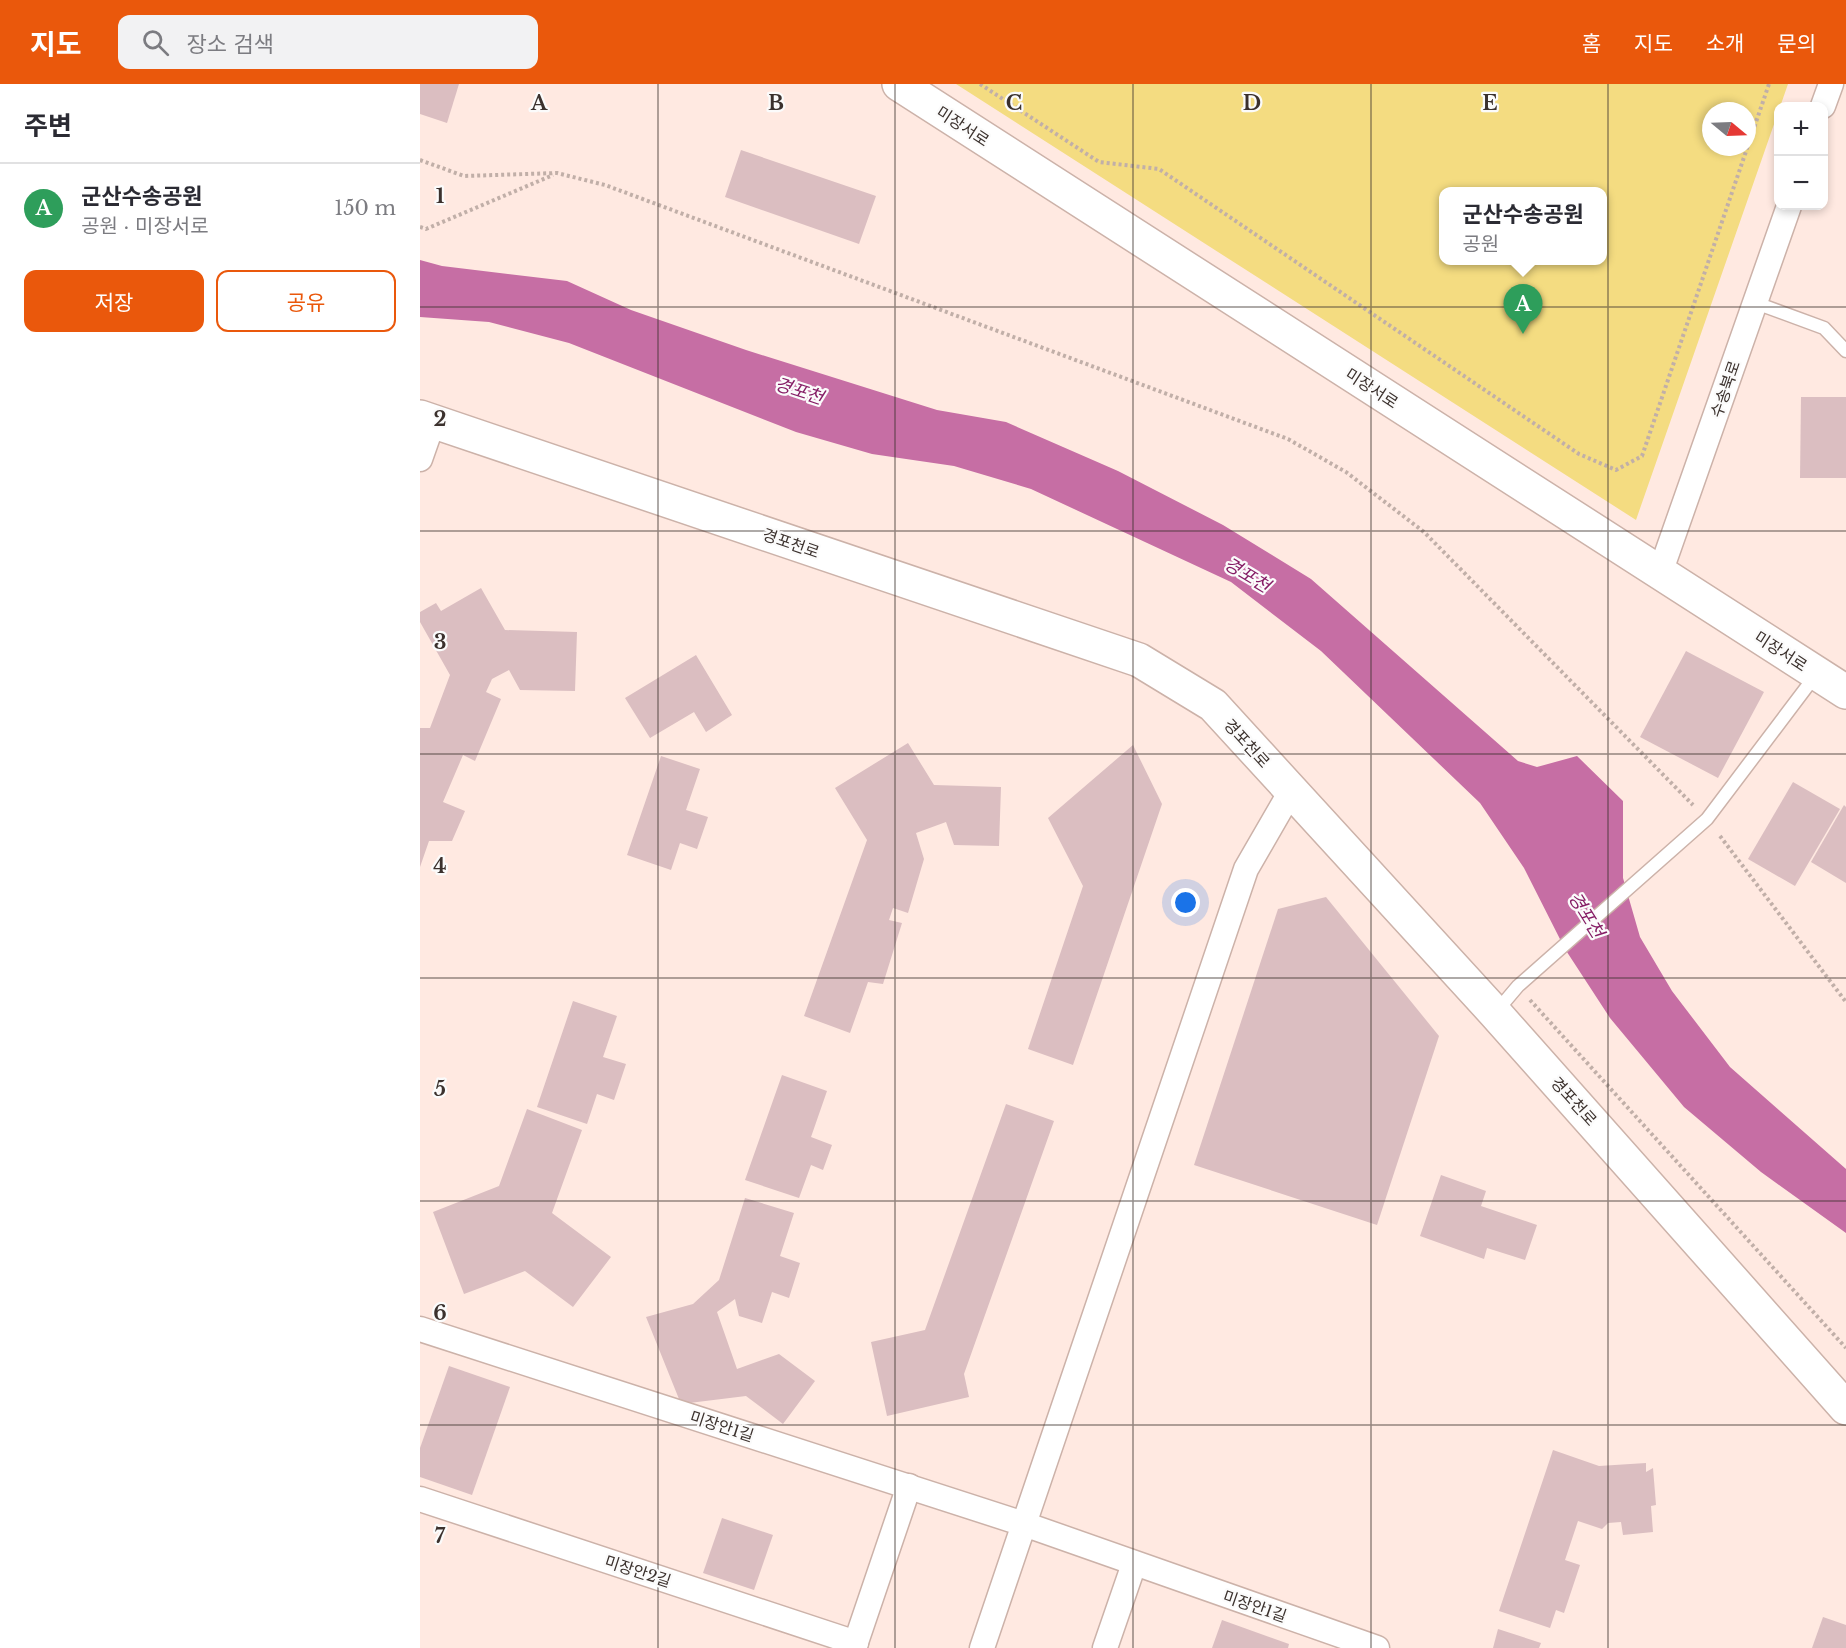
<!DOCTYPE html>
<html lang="ko">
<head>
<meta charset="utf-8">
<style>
  body { margin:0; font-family:"Libre Baskerville","Noto Sans KR",serif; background:#f2f2f3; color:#2b2b33 }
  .controls { position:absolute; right:18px; top:18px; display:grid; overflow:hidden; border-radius:12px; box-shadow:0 3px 9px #0003 }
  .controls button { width:54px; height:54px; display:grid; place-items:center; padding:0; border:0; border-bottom:2px solid #e1e1e2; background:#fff; color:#2b2b33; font:30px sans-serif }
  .compass { position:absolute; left:1282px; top:18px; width:54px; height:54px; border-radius:50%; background:#fff; box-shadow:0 3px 9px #0003; rotate:109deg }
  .you { position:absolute; left:766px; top:819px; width:21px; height:21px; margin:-15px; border:4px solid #fff; border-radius:50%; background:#1a73e8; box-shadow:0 0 0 9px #1a73e833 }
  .badge { display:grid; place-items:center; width:39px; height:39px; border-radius:50%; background:#ea580c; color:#fff; font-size:20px; font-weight:700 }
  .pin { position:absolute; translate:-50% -50px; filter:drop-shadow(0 2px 3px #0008) }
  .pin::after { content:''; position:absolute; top:32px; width:21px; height:18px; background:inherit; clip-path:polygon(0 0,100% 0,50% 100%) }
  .popup { position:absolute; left:1019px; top:103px; width:168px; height:78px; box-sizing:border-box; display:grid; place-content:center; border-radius:12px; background:#fff; filter:drop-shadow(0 2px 4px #0005); font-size:20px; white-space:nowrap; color:#7c7c81 }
  .popup b { font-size:22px; color:#2b2b33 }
  .popup::after { content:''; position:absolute; left:50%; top:100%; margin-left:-12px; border:12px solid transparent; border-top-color:#fff }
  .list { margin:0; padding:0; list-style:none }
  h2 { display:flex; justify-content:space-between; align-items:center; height:78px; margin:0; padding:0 24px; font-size:26px }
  h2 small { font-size:20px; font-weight:400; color:#7c7c81 }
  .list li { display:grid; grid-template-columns:39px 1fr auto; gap:18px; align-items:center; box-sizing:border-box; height:90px; padding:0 24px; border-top:2px solid #e1e1e2 }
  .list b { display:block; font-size:22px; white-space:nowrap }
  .list p { margin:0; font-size:20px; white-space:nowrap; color:#7c7c81 }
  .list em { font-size:20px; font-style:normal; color:#7c7c81 }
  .actions { display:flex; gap:12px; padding:18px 24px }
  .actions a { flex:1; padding:14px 0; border:2px solid #ea580c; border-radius:12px; text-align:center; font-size:21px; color:#ea580c }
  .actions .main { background:#ea580c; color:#fff }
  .icon { flex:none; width:33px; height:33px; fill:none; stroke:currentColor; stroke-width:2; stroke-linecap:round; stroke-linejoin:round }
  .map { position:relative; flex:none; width:1426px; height:1564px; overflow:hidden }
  header { display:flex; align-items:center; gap:36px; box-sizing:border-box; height:84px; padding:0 30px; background:#ea580c; color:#fff }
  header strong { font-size:28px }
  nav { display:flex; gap:33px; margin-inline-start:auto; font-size:21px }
  .search { width:420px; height:54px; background:#f2f2f3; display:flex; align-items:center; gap:15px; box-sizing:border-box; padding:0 21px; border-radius:12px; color:#7c7c81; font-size:22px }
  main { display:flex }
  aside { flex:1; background:#fff }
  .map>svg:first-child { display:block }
  .green { fill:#f4dc81; fill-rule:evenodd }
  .water { fill:#c66ea4 }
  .building { fill:#dbbec1 }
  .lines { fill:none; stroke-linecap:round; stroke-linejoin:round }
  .lane-casing { stroke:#ccb2a9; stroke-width:15 }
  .street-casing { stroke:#ccb2a9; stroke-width:27 }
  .secondary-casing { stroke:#ccb2a9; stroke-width:36 }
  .path { stroke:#c1afa8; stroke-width:4; stroke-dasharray:3 3; stroke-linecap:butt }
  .lane { stroke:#fff; stroke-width:12 }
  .street { stroke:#fff; stroke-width:24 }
  .secondary { stroke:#fff; stroke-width:33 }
  .grid { fill:none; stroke:#3b312d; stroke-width:1.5; stroke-opacity:0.55 }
  .labels { text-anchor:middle; stroke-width:4.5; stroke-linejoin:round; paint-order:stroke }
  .street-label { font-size:16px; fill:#3b312d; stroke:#fbfbfb }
  .water-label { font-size:18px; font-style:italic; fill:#851c65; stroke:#fbfbfb }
  .grid-label { font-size:20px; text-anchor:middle; font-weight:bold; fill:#3b312d; stroke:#fbfbfb; stroke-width:4.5; stroke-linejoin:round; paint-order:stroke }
</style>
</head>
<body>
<header>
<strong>지도</strong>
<div class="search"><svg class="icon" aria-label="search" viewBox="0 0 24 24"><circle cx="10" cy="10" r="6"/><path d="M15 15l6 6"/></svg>장소 검색</div>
<nav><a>홈</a><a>지도</a><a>소개</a><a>문의</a></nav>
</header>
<main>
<aside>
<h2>주변<small></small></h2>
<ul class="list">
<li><span class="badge" style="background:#2e9e5b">A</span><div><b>군산수송공원</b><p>공원 · 미장서로</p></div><em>150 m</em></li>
</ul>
<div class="actions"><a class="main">저장</a><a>공유</a></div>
</aside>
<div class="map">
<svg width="1426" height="1564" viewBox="0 0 1426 1564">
  <rect width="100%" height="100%" fill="#ffe9e1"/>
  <!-- green -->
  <path class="green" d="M 536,0 L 1368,0 L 1216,436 ZM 1291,27 L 1327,27 L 1327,63 L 1291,63 ZM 1024,107 L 1182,107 L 1182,176 L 1024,176 Z"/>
  <!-- water -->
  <polygon class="water" points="0,176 22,182 147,197 211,226 326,266 517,326 586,338 698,387 803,441 891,495 1098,677 1117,683 1157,672 1203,717 1203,794 1220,853 1252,907 1310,983 1426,1085 1426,1149 1341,1088 1264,1023 1190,934 1145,865 1104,784 1060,719 901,567 811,498 611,405 534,382 452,370 376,348 149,259 69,238 0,233"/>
  <!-- building -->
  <g class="building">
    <polygon points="0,0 39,0 27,39 0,30"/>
    <polygon points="321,66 456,112 439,160 305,113"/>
    <polygon points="1381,313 1426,313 1426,394 1380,394"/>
    <polygon points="61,504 85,546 157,548 155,607 100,606 89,586 72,595 66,608 81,615 55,677 43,671 23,718 45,727 32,757 9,757 0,783 0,644 10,644 30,591 0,538 0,528 16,519 21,527"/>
    <polygon points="1266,567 1344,608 1298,694 1220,653"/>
    <polygon points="276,571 312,631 286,648 274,628 230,654 205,614"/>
    <polygon points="488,659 514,701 581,703 579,762 534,761 526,738 496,749 504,775 488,829 473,824 469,836 482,839 463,900 448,898 430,949 384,932 447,756 415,704"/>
    <polygon points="713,661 742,720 653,981 608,965 663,802 628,734"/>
    <polygon points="241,672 280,685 266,726 288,733 277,765 260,759 251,786 207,771"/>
    <polygon points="1373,698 1420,725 1375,802 1328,775"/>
    <polygon points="1424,721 1426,723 1426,799 1391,778"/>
    <polygon points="906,813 1019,952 957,1141 774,1081 858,825"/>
    <polygon points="153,917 197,932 183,973 206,980 194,1016 177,1010 167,1040 117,1023"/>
    <polygon points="362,991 407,1007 391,1053 412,1061 403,1086 391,1081 379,1114 325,1096"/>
    <polygon points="586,1020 634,1037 544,1290 549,1313 467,1332 451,1258 505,1246"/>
    <polygon points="107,1025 162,1046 132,1129 191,1173 153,1223 105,1187 44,1210 13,1128 79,1102"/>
    <polygon points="1021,1091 1066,1107 1061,1122 1117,1141 1105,1176 1067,1164 1064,1175 1000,1152"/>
    <polygon points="325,1114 374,1129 360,1172 380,1179 369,1214 352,1208 342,1239 319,1232 315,1215 297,1228 317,1285 359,1270 395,1297 363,1340 326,1312 261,1320 226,1233 273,1220 299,1196"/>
    <polygon points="29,1282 90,1303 52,1411 0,1393 0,1364"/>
    <polygon points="1133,1366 1179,1382 1226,1379 1226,1388 1233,1384 1236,1421 1231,1422 1233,1448 1203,1451 1201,1438 1188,1439 1182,1445 1158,1437 1145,1476 1160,1481 1144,1529 1136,1526 1130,1544 1079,1527"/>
    <polygon points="302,1434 353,1451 334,1506 283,1489"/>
    <polygon points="1403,1533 1426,1541 1426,1564 1392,1564"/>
    <polygon points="802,1536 869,1560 868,1564 792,1564"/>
    <polygon points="1078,1545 1121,1559 1119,1564 1073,1564"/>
  </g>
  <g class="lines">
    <!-- lane casing -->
    <g class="lane-casing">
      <g id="lane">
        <polyline points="1336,219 1404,244 1426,267"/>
        <polyline points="1076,928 1098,902 1287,735 1395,592"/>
      </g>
    </g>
    <!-- street casing -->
    <g class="street-casing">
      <g id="street">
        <polyline points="1403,22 1411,0"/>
        <polyline points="0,375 13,338"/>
        <polyline points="1240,489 1369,122"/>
        <polyline points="0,1245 604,1440 826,785 871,707"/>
        <polyline points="0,1415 436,1559"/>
        <polyline points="434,1564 489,1402"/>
        <polyline points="562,1564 604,1440 957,1564"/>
        <polyline points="685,1564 714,1480"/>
      </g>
    </g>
    <!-- secondary casing -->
    <g class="secondary-casing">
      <g id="secondary">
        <polyline points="479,0 1426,608"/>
        <polyline points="0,333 719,576 793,621 1075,929 1426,1324"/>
      </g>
    </g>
    <!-- path -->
    <g class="path">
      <polyline points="560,0 679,78 739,85 1159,370 1196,386 1222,372 1349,0"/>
      <polyline points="0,76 44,92 137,89 185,101 868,355 926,388 1004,448 1273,721"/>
      <polyline points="0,143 6,145 133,91"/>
      <polyline points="1300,752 1426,918"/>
      <polyline points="1110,916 1426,1264"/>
    </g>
    <!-- lane -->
    <use href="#lane" class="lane"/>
    <!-- street -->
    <use href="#street" class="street"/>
    <!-- secondary -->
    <use href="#secondary" class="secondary"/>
  </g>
  <!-- grid -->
  <path class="grid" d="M 238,0 L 238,1564M 475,0 L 475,1564M 713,0 L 713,1564M 951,0 L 951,1564M 1188,0 L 1188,1564M 0,223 L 1426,223M 0,447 L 1426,447M 0,670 L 1426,670M 0,894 L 1426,894M 0,1117 L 1426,1117M 0,1341 L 1426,1341"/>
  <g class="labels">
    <!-- street labels -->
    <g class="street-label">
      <text transform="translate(543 42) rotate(33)" y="6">미장서로</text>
      <text transform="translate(952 304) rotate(33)" y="6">미장서로</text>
      <text transform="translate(1305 305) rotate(-71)" y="6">수송북로</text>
      <text transform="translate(371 459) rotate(19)" y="6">경포천로</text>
      <text transform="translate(1361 567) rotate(33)" y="6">미장서로</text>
      <text transform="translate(827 659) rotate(48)" y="6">경포천로</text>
      <text transform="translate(1154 1017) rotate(48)" y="6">경포천로</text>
      <text transform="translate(302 1342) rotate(18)" y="6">미장안1길</text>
      <text transform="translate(218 1487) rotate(18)" y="6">미장안2길</text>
      <text transform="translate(835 1522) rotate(19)" y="6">미장안1길</text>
    </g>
    <!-- water labels -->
    <g class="water-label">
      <text transform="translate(379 307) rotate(18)" y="6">경포천</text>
      <text transform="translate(827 491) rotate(31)" y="6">경포천</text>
      <text transform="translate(1166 831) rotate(58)" y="6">경포천</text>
    </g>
  </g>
  <g class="grid-label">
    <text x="119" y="26">A</text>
    <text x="356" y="26">B</text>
    <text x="594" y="26">C</text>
    <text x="832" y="26">D</text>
    <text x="1070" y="26">E</text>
    <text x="20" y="119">1</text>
    <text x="20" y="342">2</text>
    <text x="20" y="565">3</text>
    <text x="20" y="789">4</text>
    <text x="20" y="1012">5</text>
    <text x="20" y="1236">6</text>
    <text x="20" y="1459">7</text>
  </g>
</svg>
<div class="controls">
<button>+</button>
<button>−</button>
</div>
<svg class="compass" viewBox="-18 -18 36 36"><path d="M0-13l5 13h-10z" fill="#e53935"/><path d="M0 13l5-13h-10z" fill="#7c7c81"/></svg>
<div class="you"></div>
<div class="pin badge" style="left:1103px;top:250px;background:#2e9e5b">A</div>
<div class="popup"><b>군산수송공원</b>공원</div>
</div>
</main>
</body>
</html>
